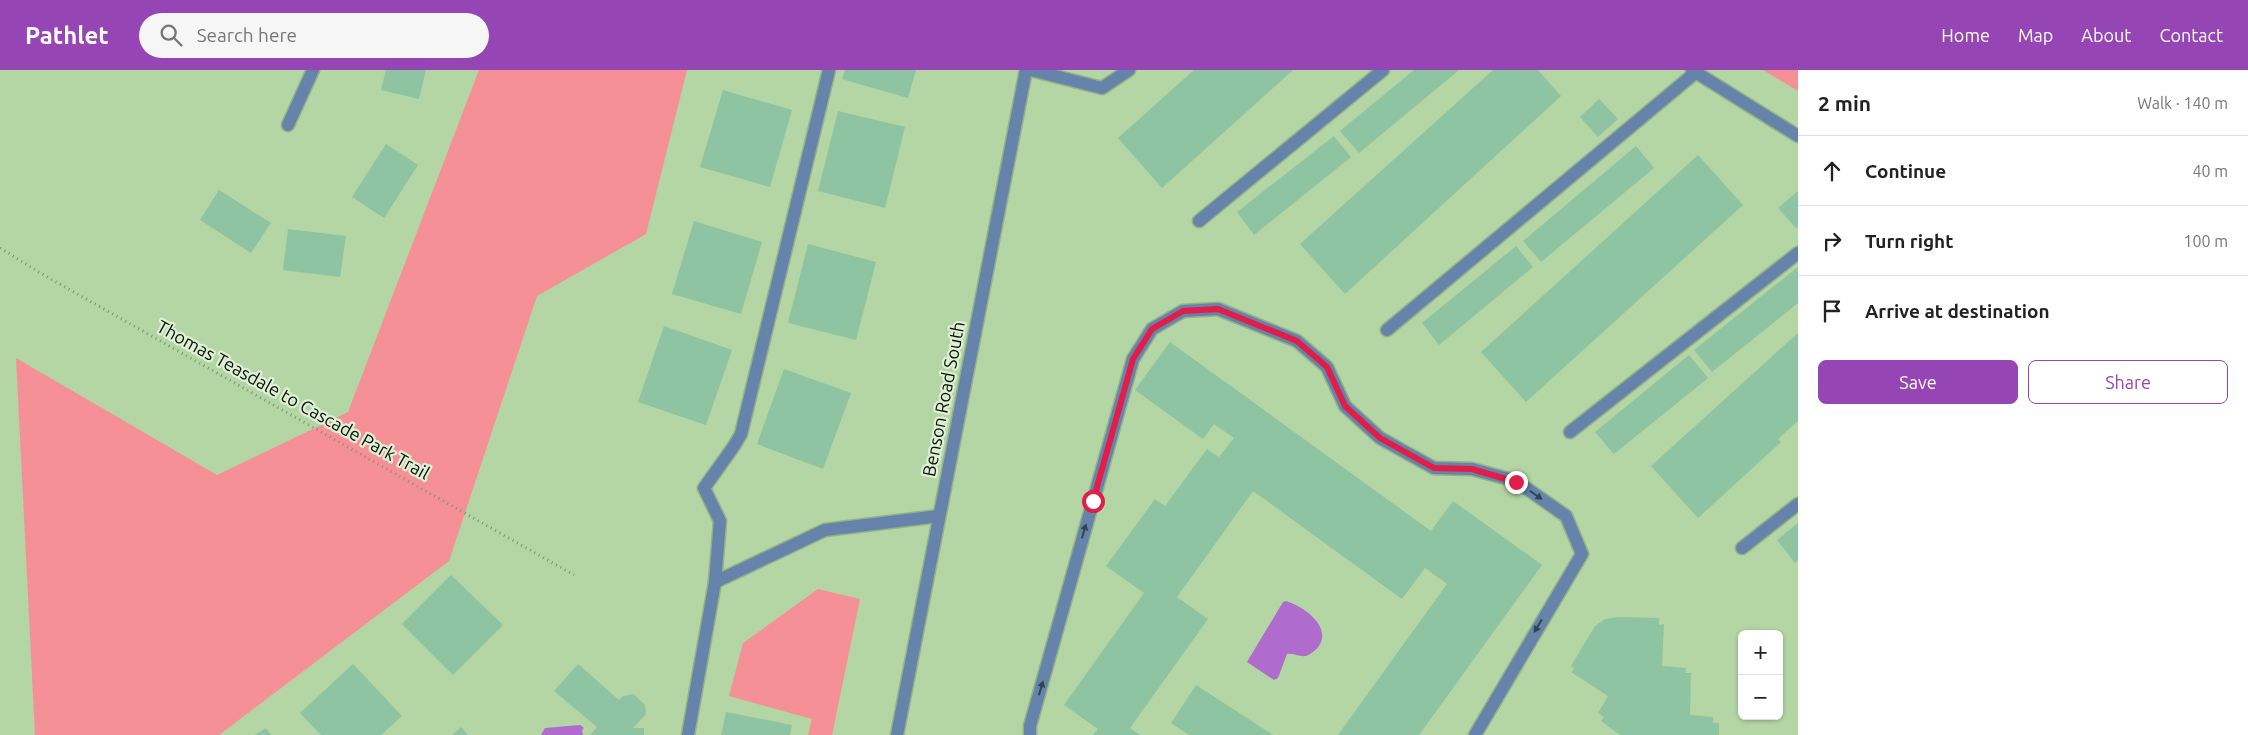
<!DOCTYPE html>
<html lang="en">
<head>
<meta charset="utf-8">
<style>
  body { margin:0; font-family:Ubuntu,sans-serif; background:#f6f6f6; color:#222 }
  .controls { position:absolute; right:15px; bottom:15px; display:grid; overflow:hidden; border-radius:8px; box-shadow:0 1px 4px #0004 }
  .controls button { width:45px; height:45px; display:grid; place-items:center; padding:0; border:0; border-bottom:1px solid #e0e0e0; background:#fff; color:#222; font:25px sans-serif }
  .stop { position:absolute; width:15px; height:15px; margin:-11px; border:4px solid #e11d48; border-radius:50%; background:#fff }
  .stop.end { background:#e11d48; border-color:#fff; box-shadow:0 1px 5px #0008 }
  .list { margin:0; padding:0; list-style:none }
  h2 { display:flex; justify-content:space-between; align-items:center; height:65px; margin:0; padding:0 20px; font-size:21px }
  h2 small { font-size:16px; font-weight:400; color:#767676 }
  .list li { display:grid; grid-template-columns:32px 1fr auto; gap:15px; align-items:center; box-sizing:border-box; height:70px; padding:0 20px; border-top:1px solid #e0e0e0 }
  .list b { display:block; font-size:19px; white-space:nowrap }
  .list em { font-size:16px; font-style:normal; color:#767676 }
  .actions { display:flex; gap:10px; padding:15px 20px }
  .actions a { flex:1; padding:11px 0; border:1px solid #9545b4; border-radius:8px; text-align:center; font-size:18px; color:#9545b4 }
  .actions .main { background:#9545b4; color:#fff }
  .icon { flex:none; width:28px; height:28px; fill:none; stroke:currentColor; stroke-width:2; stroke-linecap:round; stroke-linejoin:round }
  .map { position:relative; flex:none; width:1798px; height:665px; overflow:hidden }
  header { display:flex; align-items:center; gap:30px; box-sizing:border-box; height:70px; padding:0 25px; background:#9545b4; color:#fff }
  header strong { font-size:24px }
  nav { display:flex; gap:28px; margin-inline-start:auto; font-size:18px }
  .search { width:350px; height:45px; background:#f6f6f6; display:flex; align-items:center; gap:12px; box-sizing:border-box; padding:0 18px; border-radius:28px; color:#767676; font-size:19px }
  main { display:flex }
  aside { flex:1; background:#fff }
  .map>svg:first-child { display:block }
  .green { fill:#f69097 }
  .water { fill:#b06ccc }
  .building { fill:#8ec4a1 }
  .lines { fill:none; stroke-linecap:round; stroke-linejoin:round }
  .service-casing { stroke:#95b287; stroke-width:15 }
  .minor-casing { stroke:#95b287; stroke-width:15 }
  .tertiary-casing { stroke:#95b287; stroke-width:15 }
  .path { stroke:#7c956f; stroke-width:3; stroke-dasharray:1 4; stroke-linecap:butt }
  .service { stroke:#6583ab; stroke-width:12 }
  .minor { stroke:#6583ab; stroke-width:12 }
  .tertiary { stroke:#6583ab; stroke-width:12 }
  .oneway { fill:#31444e }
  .route { stroke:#e11d48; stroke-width:6 }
  .labels { text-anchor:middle; stroke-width:4.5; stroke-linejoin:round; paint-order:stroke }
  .street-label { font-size:18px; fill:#061102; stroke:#dff0d7 }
</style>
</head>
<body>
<header>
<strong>Pathlet</strong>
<div class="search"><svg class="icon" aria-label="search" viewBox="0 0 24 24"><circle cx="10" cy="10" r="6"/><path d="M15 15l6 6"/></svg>Search here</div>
<nav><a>Home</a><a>Map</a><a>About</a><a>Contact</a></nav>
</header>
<main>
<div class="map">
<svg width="1798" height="665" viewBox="0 0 1798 665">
  <rect width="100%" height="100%" fill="#b4d5a4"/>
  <!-- green -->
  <g class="green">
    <polygon points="479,0 687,0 646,164 537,226 449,491 219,665 35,665 16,288 217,405 348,342"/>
    <polygon points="1763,0 1798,0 1798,21"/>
    <polygon points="818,519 860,529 832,665 808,665 812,649 729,626 743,573"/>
  </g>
  <!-- water -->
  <g class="water">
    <path d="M 1286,531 C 1302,536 1332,555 1319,576 C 1316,580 1311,584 1306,586 C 1300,587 1293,583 1287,584 L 1278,608 L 1274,610 L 1247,592 L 1283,532 Z"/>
    <polygon points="580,655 584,658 582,660 583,665 541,665 545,658"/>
  </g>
  <!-- building -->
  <g class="building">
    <polygon points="386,0 426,0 419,29 381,20"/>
    <polygon points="845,0 916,0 908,28 842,9"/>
    <polygon points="1194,0 1293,0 1162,118 1118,68"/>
    <polygon points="1414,0 1459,0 1359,83 1340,61"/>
    <polygon points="1493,0 1538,0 1561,26 1345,224 1300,174"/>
    <polygon points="723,20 792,40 770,117 700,97"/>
    <polygon points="1599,29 1618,49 1598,67 1580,47"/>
    <polygon points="838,41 905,57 885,138 818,121"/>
    <polygon points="1334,66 1351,87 1254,165 1237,142"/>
    <polygon points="386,74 418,95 384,148 352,127"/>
    <polygon points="1636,76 1654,98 1541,192 1523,171"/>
    <polygon points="1698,85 1743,135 1526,332 1481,282"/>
    <polygon points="219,120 271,153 251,183 200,150"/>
    <polygon points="1798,121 1798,157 1796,158 1778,138"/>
    <polygon points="694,151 762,172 741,244 672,224"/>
    <polygon points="288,159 346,166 340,207 283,200"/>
    <polygon points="808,174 876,192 856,270 788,253"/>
    <polygon points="1516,176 1533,197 1439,275 1422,253"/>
    <polygon points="1798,197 1798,233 1712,302 1694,280"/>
    <polygon points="664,256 732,280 706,355 638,332"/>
    <polygon points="1798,263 1798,351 1778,369 1781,372 1698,448 1651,396"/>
    <polygon points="1170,272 1431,461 1453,431 1542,495 1419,665 1338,665 1447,514 1425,498 1402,529 1253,421 1177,527 1208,549 1130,658 1140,665 1093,665 1098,659 1064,635 1144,523 1106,496 1155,429 1165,436 1207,379 1219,387 1234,368 1214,354 1203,369 1135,320"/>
    <polygon points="1689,285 1708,308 1614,384 1595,362"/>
    <polygon points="784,299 851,323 823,399 757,374"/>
    <polygon points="1798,453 1798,491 1795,493 1777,470"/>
    <polygon points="451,505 503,555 453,605 402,554"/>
    <polygon points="1619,547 1659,548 1659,555 1664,554 1662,596 1686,598 1685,603 1691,603 1690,645 1713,647 1713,653 1719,653 1719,665 1620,665 1601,651 1604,647 1598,643 1608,626 1571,602 1574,599 1571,596 1595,556 1605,549"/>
    <polygon points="353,594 402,646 381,665 321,665 300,643"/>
    <polygon points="578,594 619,630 623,626 633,624 645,635 646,644 633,658 644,658 644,665 590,665 597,657 554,621"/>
    <polygon points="1196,615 1273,665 1189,665 1171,653"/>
    <polygon points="726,642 792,655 790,665 721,665"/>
    <polygon points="461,657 468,665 452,665"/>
    <polygon points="266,658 271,665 255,665"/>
  </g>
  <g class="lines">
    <!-- service casing -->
    <g class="service-casing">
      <g id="service">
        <polyline points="1199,151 1383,0"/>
        <polyline points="1387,260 1695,3"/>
        <polyline points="1570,362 1798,183"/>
        <polyline points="1742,478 1798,434"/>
        <polyline points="715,512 825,460 939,446"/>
        <polyline points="688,665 715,512 720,451 704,418 734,376 741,364 829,0"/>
      </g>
    </g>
    <!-- minor casing -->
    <g class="minor-casing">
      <g id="minor">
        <polyline points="1031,0 1102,18 1129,0"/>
        <polyline points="1692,0 1798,66"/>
        <polyline points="288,55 313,0"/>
        <polyline points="1030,665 1030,656 1133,289 1152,259 1183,241 1218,239 1297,271 1327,297 1345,336 1380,368 1434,398 1472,399 1516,411 1566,446 1582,484 1475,665"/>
      </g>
    </g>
    <!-- tertiary casing -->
    <g class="tertiary-casing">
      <polyline id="tertiary" points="897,665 1026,0"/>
    </g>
    <!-- path -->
    <polyline class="path" points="0,178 42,204 574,505"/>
    <!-- service -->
    <use href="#service" class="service"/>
    <!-- minor -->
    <use href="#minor" class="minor"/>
    <!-- tertiary -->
    <use href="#tertiary" class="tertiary"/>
  </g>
  <!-- one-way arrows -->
  <defs><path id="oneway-solid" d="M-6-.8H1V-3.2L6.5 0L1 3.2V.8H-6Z" transform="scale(1.25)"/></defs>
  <g class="oneway">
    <use href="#oneway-solid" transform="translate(1536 425) rotate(35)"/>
    <use href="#oneway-solid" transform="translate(1084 461) rotate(-74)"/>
    <use href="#oneway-solid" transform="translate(1538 556) rotate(121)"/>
    <use href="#oneway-solid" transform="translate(1041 618) rotate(-74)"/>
  </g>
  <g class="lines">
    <!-- route -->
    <polyline class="route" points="1093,431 1133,289 1152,259 1183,241 1218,239 1297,271 1327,297 1345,336 1380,368 1434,398 1472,399 1516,412"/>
  </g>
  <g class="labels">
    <!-- street labels -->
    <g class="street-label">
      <text transform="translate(944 329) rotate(-79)" y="6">Benson Road South</text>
      <text transform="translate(293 330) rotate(29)" y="6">Thomas Teasdale to Cascade Park Trail</text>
    </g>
  </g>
</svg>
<div class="controls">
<button>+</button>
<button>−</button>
</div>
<div class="stop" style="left:1093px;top:431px"></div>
<div class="stop end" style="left:1516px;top:412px"></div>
</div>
<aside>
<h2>2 min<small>Walk · 140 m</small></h2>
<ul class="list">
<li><svg class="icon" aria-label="ahead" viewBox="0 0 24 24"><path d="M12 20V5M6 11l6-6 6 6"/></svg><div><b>Continue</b></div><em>40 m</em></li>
<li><svg class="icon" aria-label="right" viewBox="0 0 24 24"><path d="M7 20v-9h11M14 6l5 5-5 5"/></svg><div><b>Turn right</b></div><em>100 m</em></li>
<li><svg class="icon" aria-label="arrive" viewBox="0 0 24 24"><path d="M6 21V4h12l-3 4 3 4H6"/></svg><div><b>Arrive at destination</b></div></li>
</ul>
<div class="actions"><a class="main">Save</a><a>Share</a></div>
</aside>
</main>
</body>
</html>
